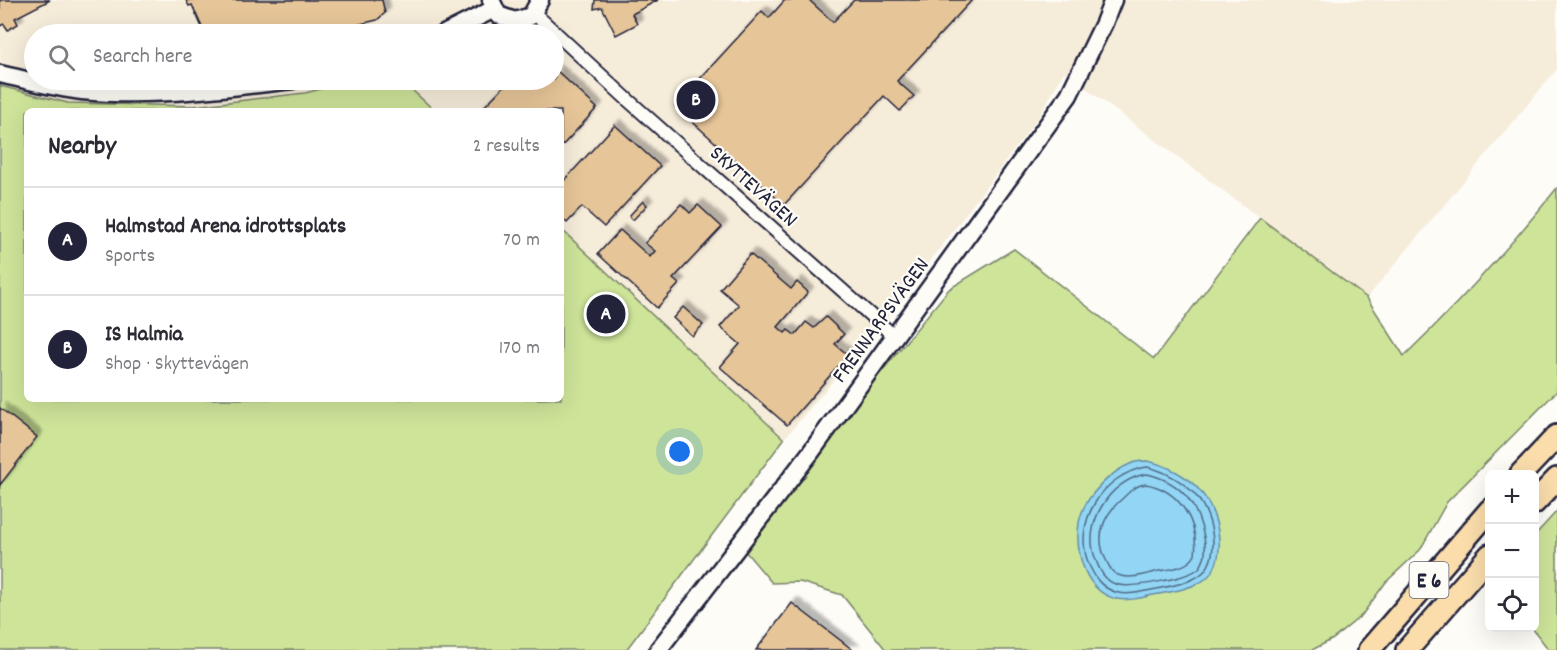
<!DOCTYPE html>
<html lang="en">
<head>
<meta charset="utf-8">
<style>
  body { margin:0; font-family:Dekko,sans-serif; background:#f7f7f7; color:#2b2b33 }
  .controls { position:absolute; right:18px; bottom:18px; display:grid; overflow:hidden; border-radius:9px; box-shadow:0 6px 24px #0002 }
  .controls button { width:54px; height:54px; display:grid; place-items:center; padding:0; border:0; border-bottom:2px solid #e1e1e2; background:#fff; color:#2b2b33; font:30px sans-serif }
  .you { position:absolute; left:680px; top:452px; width:21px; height:21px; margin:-15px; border:4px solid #fff; border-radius:50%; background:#1a73e8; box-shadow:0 0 0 9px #1a73e833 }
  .badge { display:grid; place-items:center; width:39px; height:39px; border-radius:50%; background:#22223b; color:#fff; font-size:20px; font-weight:700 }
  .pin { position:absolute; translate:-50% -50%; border:3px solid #fff; box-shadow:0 2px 6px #0006 }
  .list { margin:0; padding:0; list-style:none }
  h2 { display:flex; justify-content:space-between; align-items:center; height:78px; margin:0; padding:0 24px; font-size:26px }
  h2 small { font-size:20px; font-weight:400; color:#7c7c81 }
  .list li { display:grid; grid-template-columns:39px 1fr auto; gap:18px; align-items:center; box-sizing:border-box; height:108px; padding:0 24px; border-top:2px solid #e1e1e2 }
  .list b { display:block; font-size:22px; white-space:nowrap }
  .list p { margin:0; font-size:20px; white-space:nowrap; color:#7c7c81 }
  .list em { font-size:20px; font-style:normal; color:#7c7c81 }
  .icon { flex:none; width:33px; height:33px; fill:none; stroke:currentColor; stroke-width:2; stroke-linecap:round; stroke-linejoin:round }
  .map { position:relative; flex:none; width:1557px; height:650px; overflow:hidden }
  .search { position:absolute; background:#fff; box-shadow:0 6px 24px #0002; left:24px; top:24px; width:540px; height:66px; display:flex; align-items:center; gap:15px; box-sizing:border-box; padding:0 21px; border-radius:33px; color:#7c7c81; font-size:22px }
  .panel { position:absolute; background:#fff; box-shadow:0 6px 24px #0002; left:24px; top:108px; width:540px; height:294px; border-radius:9px }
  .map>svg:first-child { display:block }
  .built { fill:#f6ecda }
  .green { fill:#cee499; stroke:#78836a; stroke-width:1.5 }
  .water { fill:#92d5f4; stroke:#658daa; stroke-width:1.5 }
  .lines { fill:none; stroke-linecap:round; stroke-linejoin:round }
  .shore { stroke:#4f6a85; stroke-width:1.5 }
  .building { fill:#e6c598; stroke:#22223b; stroke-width:1.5; filter:url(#shadow) }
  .street-casing { stroke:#22223b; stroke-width:16 }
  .secondary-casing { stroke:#22223b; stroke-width:21 }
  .highway-casing { stroke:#22223b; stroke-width:26 }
  .street { stroke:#fdfcf7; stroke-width:12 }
  .secondary { stroke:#fdfcf7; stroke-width:16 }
  .highway { stroke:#faddab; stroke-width:21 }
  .labels { text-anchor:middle; stroke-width:4.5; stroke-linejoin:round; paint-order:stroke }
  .shield { fill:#fdfcf7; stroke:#646373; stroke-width:1.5 }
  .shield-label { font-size:21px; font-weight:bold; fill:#22223b }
  .street-label { font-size:22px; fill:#22223b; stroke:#fdfcf7 }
</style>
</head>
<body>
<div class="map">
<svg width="1557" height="650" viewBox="0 0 1557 650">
  <defs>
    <filter id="shadow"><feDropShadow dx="5.5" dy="-5.5" stdDeviation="1.5" flood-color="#0004"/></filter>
  </defs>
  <rect width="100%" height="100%" fill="#fdfcf7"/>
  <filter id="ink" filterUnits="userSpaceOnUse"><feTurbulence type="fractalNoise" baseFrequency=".0167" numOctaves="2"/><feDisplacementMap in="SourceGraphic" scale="12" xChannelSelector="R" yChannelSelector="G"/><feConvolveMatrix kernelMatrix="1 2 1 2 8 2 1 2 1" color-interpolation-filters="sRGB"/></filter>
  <g filter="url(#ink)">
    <!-- built -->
    <polygon class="built" points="0,0 1557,0 1557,69 1367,298 1064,72 1038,118 899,303 784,439 561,229 561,111 435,111 401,80 554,80 554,34 34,34 34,80 356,80 305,93 194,106 68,103 0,86"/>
    <!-- green -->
    <g class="green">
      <polygon points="356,80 401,80 435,111 27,111 27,399 561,399 561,229 784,439 626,650 0,650 0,86 68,103 194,106 305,93"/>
      <path d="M 1557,188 L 1557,391 L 1447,502 L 1420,550 L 1386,582 L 1362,615 L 1333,639 L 1312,650 L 886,650 L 842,595 L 800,582 L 772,583 L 745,551 L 861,397 L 949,289 L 1014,249 L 1154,359 L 1260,218 L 1367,298 L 1404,356 C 1459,303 1509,248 1557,188 Z"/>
      <polygon points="1557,511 1557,650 1549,650 1532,628 1534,628 1535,535"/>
    </g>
    <!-- water -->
    <path class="water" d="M 1147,461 C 1167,465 1188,476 1201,492 C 1220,515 1230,565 1201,582 C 1186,590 1169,592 1153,595 C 1141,598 1129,601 1117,599 C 1082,593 1071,540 1082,512 C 1089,494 1112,471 1130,464 C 1135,461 1142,461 1147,461 Z"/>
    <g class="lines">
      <!-- shore -->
      <g class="shore">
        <path d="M 1147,467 C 1165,471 1185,482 1197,497 C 1214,518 1223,564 1195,578 C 1182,585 1166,587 1151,590 C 1140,592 1126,596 1115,592 C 1101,587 1096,579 1090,567 C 1070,525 1103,473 1147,467 Z"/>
        <path d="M 1147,474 C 1182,482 1197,504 1204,537 C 1206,547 1206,560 1199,568 C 1189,578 1133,588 1119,585 C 1106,583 1100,572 1096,560 C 1081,525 1110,479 1147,474 Z"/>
        <path d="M 1146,484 C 1180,490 1199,523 1195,555 C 1189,567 1172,569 1159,571 C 1147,574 1130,580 1118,575 C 1112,573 1110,568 1107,562 C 1094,537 1103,515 1123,498 C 1130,491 1136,485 1146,484 Z"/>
      </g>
    </g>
    <!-- building -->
    <g class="building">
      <polygon points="0,0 50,0 15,18 18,24 8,30 4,24 0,26"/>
      <polygon points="186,0 382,0 385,13 377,20 320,34 276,34 274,31 272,33 266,31 265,28 253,34 205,34 192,5 189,6"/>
      <polygon points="595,0 658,0 632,14 637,24 616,35 602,7 594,9"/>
      <polygon points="785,0 809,0 833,22 854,0 972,0 897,81 914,96 900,111 884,96 784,205 675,106 762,11 769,18"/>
      <polygon points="556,70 597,108 561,147 561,111 480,111 510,80 554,80"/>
      <polygon points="615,125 660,166 604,227 582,207 567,223 561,217 561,184"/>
      <polygon points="643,201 647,205 633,220 629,216"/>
      <polygon points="681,204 690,213 698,205 722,227 673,279 679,284 657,308 598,254 620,230 650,257 655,251 645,243"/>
      <polygon points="750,254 791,289 797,282 808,292 778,327 785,333 788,330 795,335 806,322 814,328 826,317 844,334 835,344 848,355 787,425 720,367 740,344 720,327 739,305 720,289"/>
      <polygon points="683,307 703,325 692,336 673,318"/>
      <polygon points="0,408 37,437 0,485"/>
      <polygon points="792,603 853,650 756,650"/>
    </g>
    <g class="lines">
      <!-- street casing -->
      <g class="street-casing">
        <polyline id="street" points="534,13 628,100 895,337"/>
      </g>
      <!-- secondary casing -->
      <g class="secondary-casing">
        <g id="secondary">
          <polyline points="491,0 498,15 515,21 531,16 540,0"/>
          <polyline points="444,34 494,9"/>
          <path d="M 0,74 C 27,80 54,88 82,91 C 153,98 223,88 293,80"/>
          <polyline points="658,650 811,452 1069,95 1104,23 1113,0"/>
        </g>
      </g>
      <!-- highway casing -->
      <g class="highway-casing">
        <g id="highway">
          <polyline points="1521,474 1557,436"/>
          <polyline points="1534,503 1557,479"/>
          <polyline points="1369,650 1490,510"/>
          <polyline points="1407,650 1490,555"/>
        </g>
      </g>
      <!-- street -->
      <use href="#street" class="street"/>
      <!-- secondary -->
      <use href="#secondary" class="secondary"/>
      <!-- highway -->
      <use href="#highway" class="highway"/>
    </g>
  </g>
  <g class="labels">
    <!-- shield labels -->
    <rect class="shield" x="1409.5" y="562" width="39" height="36" rx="4.5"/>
    <g class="shield-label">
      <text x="1429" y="587">E 6</text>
    </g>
    <!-- street labels -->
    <g class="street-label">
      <text transform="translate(755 185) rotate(42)" y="8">SKYTTEVÄGEN</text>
      <text transform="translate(879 319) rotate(-54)" y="8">FRENNARPSVÄGEN</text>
    </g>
  </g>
</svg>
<div class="controls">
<button>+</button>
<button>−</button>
<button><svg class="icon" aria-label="locate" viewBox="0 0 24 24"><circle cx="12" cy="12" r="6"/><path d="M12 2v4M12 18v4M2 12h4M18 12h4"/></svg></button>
</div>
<div class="you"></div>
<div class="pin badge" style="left:606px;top:314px">A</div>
<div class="pin badge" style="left:696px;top:100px">B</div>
<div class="search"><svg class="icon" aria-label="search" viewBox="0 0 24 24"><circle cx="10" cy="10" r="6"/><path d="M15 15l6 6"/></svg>Search here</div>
<section class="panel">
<h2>Nearby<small>2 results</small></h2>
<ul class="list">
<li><span class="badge">A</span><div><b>Halmstad Arena idrottsplats</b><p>Sports</p></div><em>70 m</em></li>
<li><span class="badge">B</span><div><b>IS Halmia</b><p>Shop · Skyttevägen</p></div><em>170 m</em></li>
</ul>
</section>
</div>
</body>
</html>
